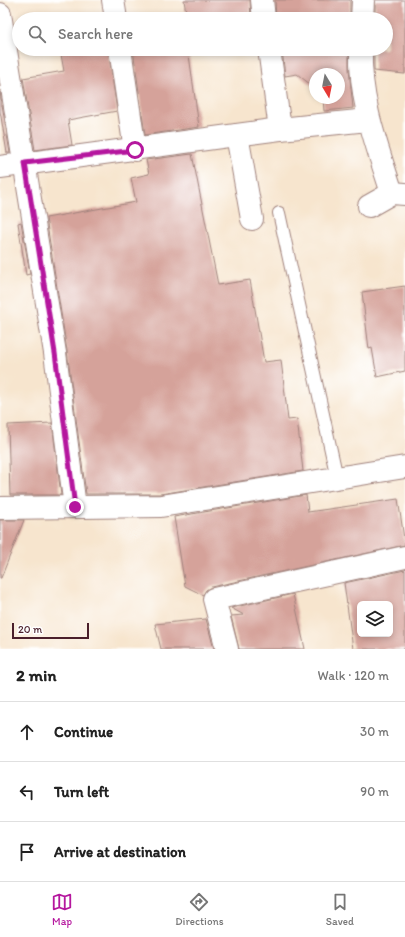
<!DOCTYPE html>
<html lang="en">
<head>
<meta charset="utf-8">
<style>
  body { margin:0; font-family:Itim,sans-serif; background:#f2f2f2; color:#222 }
  .controls { position:absolute; right:12px; bottom:12px; display:grid; overflow:hidden; border-radius:6px; box-shadow:0 2px 6px #0003 }
  .controls button { width:36px; height:36px; display:grid; place-items:center; padding:0; border:0; border-bottom:1px solid #e0e0e0; background:#fff; color:#222; font:20px sans-serif }
  .compass { position:absolute; left:309px; top:68px; width:36px; height:36px; border-radius:50%; background:#fff; box-shadow:0 2px 6px #0003; rotate:170deg }
  .scale { position:absolute; left:12px; bottom:10px; width:77px; box-sizing:border-box; padding-left:4px; border:2px solid #4a1f2b; border-top:0; font-size:11px; line-height:14px; white-space:nowrap; color:#4a1f2b; -webkit-text-stroke:3px #fff; paint-order:stroke }
  .stop { position:absolute; width:12px; height:12px; margin:-9px; border:3px solid #b5179e; border-radius:50%; background:#fff }
  .stop.end { background:#b5179e; border-color:#fff; box-shadow:0 1px 4px #0008 }
  .list { margin:0; padding:0; list-style:none }
  h2 { display:flex; justify-content:space-between; align-items:center; height:52px; margin:0; padding:0 16px; font-size:17px }
  h2 small { font-size:13px; font-weight:400; color:#767676 }
  .list li { display:grid; grid-template-columns:26px 1fr auto; gap:12px; align-items:center; box-sizing:border-box; height:60px; padding:0 16px; border-top:1px solid #e0e0e0 }
  .list b { display:block; font-size:15px; white-space:nowrap }
  .list em { font-size:13px; font-style:normal; color:#767676 }
  .icon { flex:none; width:22px; height:22px; fill:none; stroke:currentColor; stroke-width:2; stroke-linecap:round; stroke-linejoin:round }
  .map { position:relative; flex:none; width:405px; height:649px; overflow:hidden }
  .search { position:absolute; background:#fff; box-shadow:0 2px 6px #0003; left:12px; right:12px; top:12px; height:44px; display:flex; align-items:center; gap:10px; box-sizing:border-box; padding:0 14px; border-radius:22px; color:#767676; font-size:15px }
  .sheet { height:232px; background:#fff }
  nav { display:flex; justify-content:space-around; align-items:center; box-sizing:border-box; height:56px; border-top:1px solid #e0e0e0; background:#fff; font-size:11px; color:#767676 }
  nav a { display:grid; justify-items:center; gap:2px }
  nav .on { color:#b5179e }
  .map>svg:first-child { display:block }
  .building { fill:#d5a29a; fill-rule:evenodd }
  .lines { fill:none; stroke-linecap:round; stroke-linejoin:round }
  .service-casing { stroke:#a0827c; stroke-width:14 }
  .minor-casing { stroke:#a0827c; stroke-width:24 }
  .service { stroke:#fff; stroke-width:12 }
  .minor { stroke:#fff; stroke-width:22 }
  .route { stroke:#b5179e; stroke-width:5 }
</style>
</head>
<body>
<div class="map">
<svg width="405" height="649" viewBox="0 0 405 649">
  <rect width="100%" height="100%" fill="#fff"/>
  <filter id="ink" filterUnits="userSpaceOnUse"><feTurbulence type="fractalNoise" baseFrequency=".025" numOctaves="2"/><feDisplacementMap in="SourceGraphic" scale="8" xChannelSelector="R" yChannelSelector="G"/><feConvolveMatrix kernelMatrix="1 2 1 2 8 2 1 2 1" color-interpolation-filters="sRGB"/></filter>
  <filter id="wash" filterUnits="userSpaceOnUse"><feTurbulence type="fractalNoise" baseFrequency=".012" numOctaves="4" result="noise"/><feDisplacementMap in="SourceGraphic" scale="16" xChannelSelector="R" yChannelSelector="G"/><feGaussianBlur stdDeviation="0.9" result="paint"/><feColorMatrix in="noise" values="0 0 0 0 0 0 0 0 0 0 0 0 0 0 0 0 0 1.4 0 .05"/><feComposite in="paint" operator="in"/></filter>
  <g filter="url(#wash)">
    <rect width="100%" height="100%" fill="#f7e5ce"/>
    <g id="blocks">
      <!-- building -->
      <g class="building">
        <polygon points="184,0 250,0 251,19 187,19"/>
        <polygon points="275,0 350,0 350,19 276,19"/>
        <polygon points="375,0 405,0 405,74 374,71 374,49 386,49 386,19 375,19"/>
        <polygon points="60,49 108,49 117,111 68,120 72,145 35,150 23,78 64,71"/>
        <polygon points="133,49 230,49 189,55 199,127 145,135"/>
        <polygon points="282,49 349,49 349,69 353,108 324,111 323,98 339,98 339,74 315,74 315,88 297,74 285,76"/>
        <polygon points="0,92 10,153 7,153 0,111"/>
        <polygon points="192,154 218,285 250,280 264,362 281,360 288,420 297,419 303,471 160,494 86,494 67,351 46,218 136,202 131,178 149,174 146,160"/>
        <polygon points="21,222 30,274 26,275 18,223"/>
        <polygon points="405,286 405,371 377,377 372,348 369,349 362,292"/>
        <polygon points="52,423 61,495 10,495 8,425"/>
        <polygon points="306,495 308,512 398,499 405,545 211,587 206,590 203,595 185,586 174,517"/>
        <polygon points="0,520 24,520 1,578 0,578"/>
        <path d="M 405,570 L 405,649 L 353,649 L 344,583 ZM 360,604 L 390,604 L 390,634 L 360,634 Z"/>
        <polygon points="293,594 305,649 239,649 231,616 244,615 231,608"/>
        <polygon points="206,619 214,649 161,649 155,624"/>
      </g>
    </g>
  </g>
  <g filter="url(#ink)">
    <use href="#blocks" fill-opacity="0" stroke="#a0827c" stroke-width="1"/>
    <g class="lines">
      <!-- service casing -->
      <g class="service-casing">
        <polyline id="service" points="279,213 337,478"/>
      </g>
      <!-- minor casing -->
      <g class="minor-casing">
        <g id="minor">
          <polyline points="113,0 116,19"/>
          <polyline points="262,0 264,19"/>
          <polyline points="0,14 55,353 75,507"/>
          <polyline points="362,19 363,0"/>
          <polyline points="120,49 135,150"/>
          <polyline points="269,49 280,129"/>
          <path d="M 361,49 C 359,99 377,146 392,193"/>
          <polyline points="237,135 252,219"/>
          <polyline points="0,167 280,129 368,120"/>
          <polyline points="369,206 392,193 405,194"/>
          <polyline points="0,508 161,506 405,467"/>
          <polyline points="227,649 214,599 405,557"/>
        </g>
      </g>
      <!-- service -->
      <use href="#service" class="service"/>
      <!-- minor -->
      <use href="#minor" class="minor"/>
    </g>
  </g>
  <g class="lines" filter="url(#ink)">
    <!-- route -->
    <polyline class="route" points="75,507 55,353 25,163 135,150"/>
  </g>
</svg>
<div class="controls">
<button><svg class="icon" aria-label="layers" viewBox="0 0 24 24"><path d="M12 4l9 5-9 5-9-5zM3 14l9 5 9-5"/></svg></button>
</div>
<svg class="compass" viewBox="-18 -18 36 36"><path d="M0-13l5 13h-10z" fill="#e53935"/><path d="M0 13l5-13h-10z" fill="#767676"/></svg>
<div class="scale">20 m</div>
<div class="stop" style="left:135px;top:150px"></div>
<div class="stop end" style="left:75px;top:507px"></div>
<div class="search"><svg class="icon" aria-label="search" viewBox="0 0 24 24"><circle cx="10" cy="10" r="6"/><path d="M15 15l6 6"/></svg>Search here</div>
</div>
<section class="sheet">
<h2>2 min<small>Walk · 120 m</small></h2>
<ul class="list">
<li><svg class="icon" aria-label="ahead" viewBox="0 0 24 24"><path d="M12 20V5M6 11l6-6 6 6"/></svg><div><b>Continue</b></div><em>30 m</em></li>
<li><svg class="icon" aria-label="left" viewBox="0 0 24 24"><path d="M17 20v-9H6M10 6l-5 5 5 5"/></svg><div><b>Turn left</b></div><em>90 m</em></li>
<li><svg class="icon" aria-label="arrive" viewBox="0 0 24 24"><path d="M6 21V4h12l-3 4 3 4H6"/></svg><div><b>Arrive at destination</b></div></li>
</ul>
</section>
<nav>
<a class="on"><svg class="icon" aria-label="map" viewBox="0 0 24 24"><path d="M3 6l6-2 6 2 6-2v14l-6 2-6-2-6 2zM9 4v14M15 6v14"/></svg>Map</a>
<a><svg class="icon" aria-label="directions" viewBox="0 0 24 24"><path d="M12 3l9 9-9 9-9-9zM9 14v-3h6M13 9l2 2-2 2"/></svg>Directions</a>
<a><svg class="icon" aria-label="saved" viewBox="0 0 24 24"><path d="M7 4h10v16l-5-4-5 4z"/></svg>Saved</a>
</nav>
</body>
</html>
